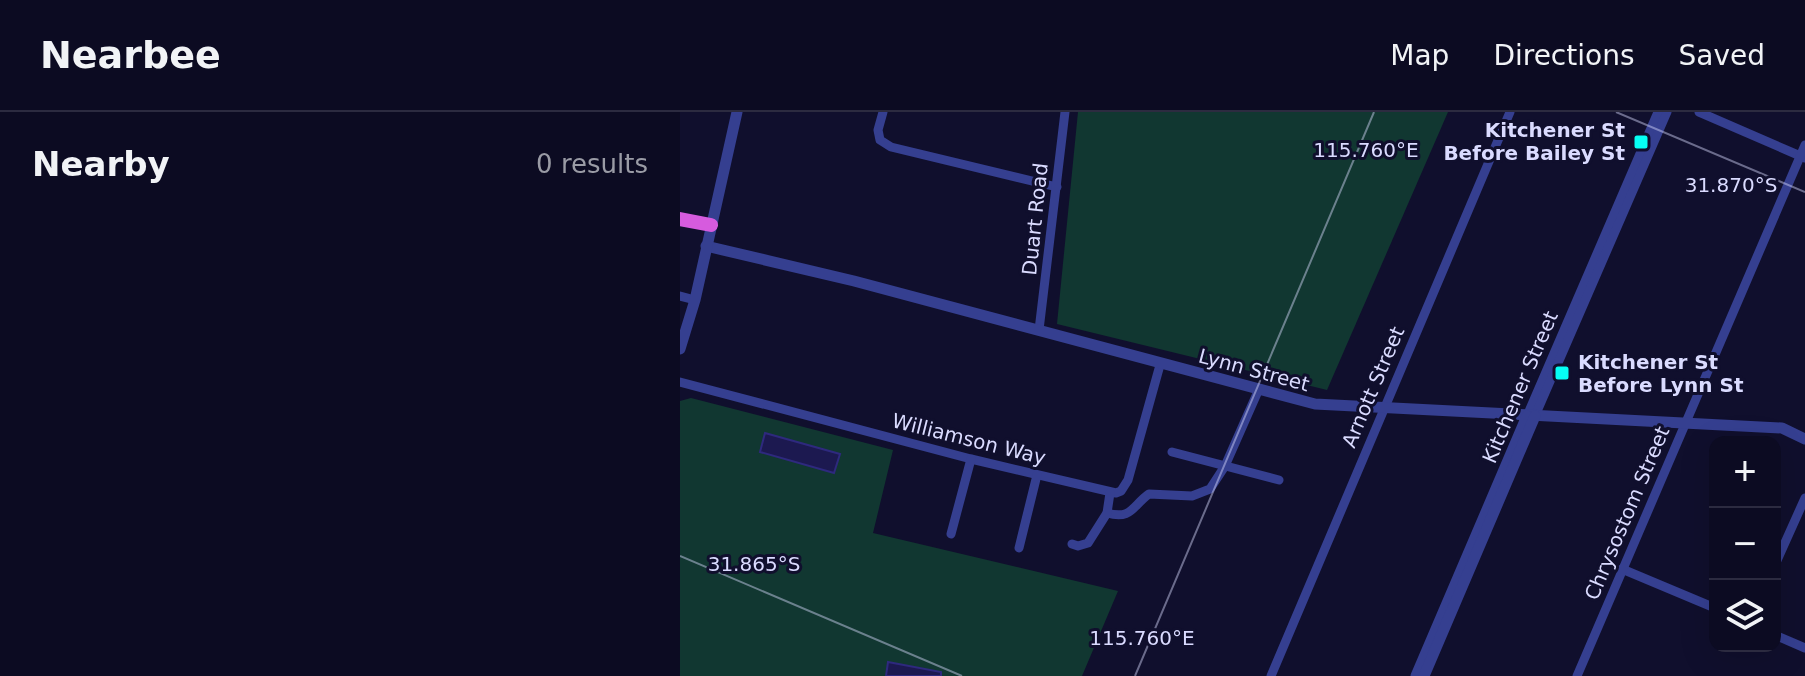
<!DOCTYPE html>
<html lang="en">
<head>
<meta charset="utf-8">
<style>
  body { margin:0; font-family:"DejaVu Sans",sans-serif; background:#15142a; color:#f1f3f6 }
  .controls { position:absolute; right:24px; bottom:24px; display:grid; overflow:hidden; border-radius:16px; box-shadow:0 8px 32px #0002 }
  .controls button { width:72px; height:72px; display:grid; place-items:center; padding:0; border:0; border-bottom:2px solid #2c2b40; background:#0c0b22; color:#f1f3f6; font:40px sans-serif }
  .list { margin:0; padding:0; list-style:none }
  h2 { display:flex; justify-content:space-between; align-items:center; height:104px; margin:0; padding:0 32px; font-size:34px }
  h2 small { font-size:26px; font-weight:400; color:#9a9ba5 }
  .icon { flex:none; width:44px; height:44px; fill:none; stroke:currentColor; stroke-width:2; stroke-linecap:round; stroke-linejoin:round }
  .map { position:relative; flex:none; width:1125px; height:564px; overflow:hidden }
  header { display:flex; align-items:center; gap:48px; box-sizing:border-box; height:112px; padding:0 40px; background:#0c0b22; border-bottom:2px solid #2c2b40 }
  header strong { font-size:38px }
  nav { display:flex; gap:44px; margin-inline-start:auto; font-size:28px }
  main { display:flex }
  aside { flex:1; background:#0c0b22 }
  .map>svg:first-child { display:block }
  .green { fill:#113731 }
  .building { fill:#1c1950; stroke:#2e297e; stroke-width:2 }
  .lines { fill:none; stroke-linecap:round; stroke-linejoin:round }
  .minor { stroke:#353f90; stroke-width:9 }
  .tertiary { stroke:#353f90; stroke-width:11 }
  .trunk { stroke:#d65bde; stroke-width:14 }
  .ticks { fill:none; stroke:#dadbff; stroke-width:2; stroke-opacity:0.45 }
  .poi-dot { fill:#06fff5; stroke:#100f2d; stroke-width:3 }
  .labels { text-anchor:middle; stroke-width:6; stroke-linejoin:round; paint-order:stroke }
  .poi-label { font-size:20px; font-weight:bold; fill:#dadbff; stroke:#100f2d; text-anchor:end }
  .street-label { font-size:20px; fill:#dadbff; stroke:#100f2d }
  .ticks-label { font-size:20px; text-anchor:middle; fill:#dadbff; stroke:#100f2d; stroke-width:6; stroke-linejoin:round; paint-order:stroke }
</style>
</head>
<body>
<header>
<strong>Nearbee</strong>
<nav><a>Map</a><a>Directions</a><a>Saved</a></nav>
</header>
<main>
<aside>
<h2>Nearby<small>0 results</small></h2>
<ul class="list">
</ul>
</aside>
<div class="map">
<svg width="1125" height="564" viewBox="0 0 1125 564">
  <rect width="100%" height="100%" fill="#100f2d"/>
  <!-- green -->
  <g class="green">
    <polygon points="398,0 768,0 647,278 377,212"/>
    <polygon points="11,286 213,338 193,421 438,479 402,564 0,564 0,289"/>
  </g>
  <!-- building -->
  <g class="building">
    <polygon points="85,321 160,342 154,361 80,340"/>
    <polygon points="208,550 261,560 261,564 206,564"/>
  </g>
  <g class="lines">
    <!-- minor -->
    <g class="minor">
      <polyline points="203,0 198,18 200,28 211,35 377,75"/>
      <polyline points="1019,0 1125,46"/>
      <polyline points="0,184 15,188"/>
      <polyline points="359,218 385,0"/>
      <polyline points="0,270 291,347 436,381 441,379 448,368 480,253"/>
      <polyline points="847,304 978,0"/>
      <polyline points="855,304 987,0"/>
      <polyline points="492,340 599,368"/>
      <path d="M 427,401 C 452,408 452,394 469,382 L 512,384 L 530,377 L 545,354 L 579,277"/>
      <polyline points="271,422 291,347"/>
      <polyline points="392,432 398,434 408,431 427,401 430,381"/>
      <polyline points="339,436 357,363"/>
      <polyline points="1095,453 1125,386"/>
      <polyline points="942,457 1035,496"/>
      <polyline points="1095,523 1125,536"/>
      <polyline points="591,564 830,0"/>
      <polyline points="897,564 1125,33"/>
    </g>
    <!-- tertiary -->
    <g class="tertiary">
      <polyline points="26,134 174,169 635,292 1102,316 1125,327"/>
      <polyline points="0,237 15,188 57,0"/>
      <polyline points="736,564 847,304"/>
      <polyline points="744,564 855,304"/>
    </g>
    <!-- trunk -->
    <polyline class="trunk" points="0,107 31,113"/>
  </g>
  <!-- ticks -->
  <path class="ticks" d="M 936,0 L 1125,80M 0,444 L 282,564M 455,564 L 694,0"/>
  <!-- markers -->
  <g class="poi-dot">
    <rect x="953" y="22" width="16" height="16" rx="4"/>
    <rect x="874" y="253" width="16" height="16" rx="4"/>
  </g>
  <g class="labels">
    <!-- poi labels -->
    <g class="poi-label">
      <text x="945" y="25">Kitchener St<tspan x="945" dy="23">Before Bailey St</tspan></text>
      <text x="898" y="257" text-anchor="start">Kitchener St<tspan x="898" dy="23">Before Lynn St</tspan></text>
    </g>
    <!-- street labels -->
    <g class="street-label">
      <text transform="translate(355 107) rotate(-84)" y="7">Duart Road</text>
      <text transform="translate(574 258) rotate(15)" y="7">Lynn Street</text>
      <text transform="translate(693 275) rotate(-67)" y="7">Arnott Street</text>
      <text transform="translate(840 275) rotate(-67)" y="7">Kitchener Street</text>
      <text transform="translate(289 327) rotate(14)" y="7">Williamson Way</text>
      <text transform="translate(947 401) rotate(-67)" y="7">Chrysostom Street</text>
    </g>
  </g>
  <g class="ticks-label">
    <text x="686" y="45">115.760°E</text>
    <text x="1051" y="80">31.870°S</text>
    <text x="74" y="459">31.865°S</text>
    <text x="462" y="533">115.760°E</text>
  </g>
</svg>
<div class="controls">
<button>+</button>
<button>−</button>
<button><svg class="icon" aria-label="layers" viewBox="0 0 24 24"><path d="M12 4l9 5-9 5-9-5zM3 14l9 5 9-5"/></svg></button>
</div>
</div>
</main>
</body>
</html>
